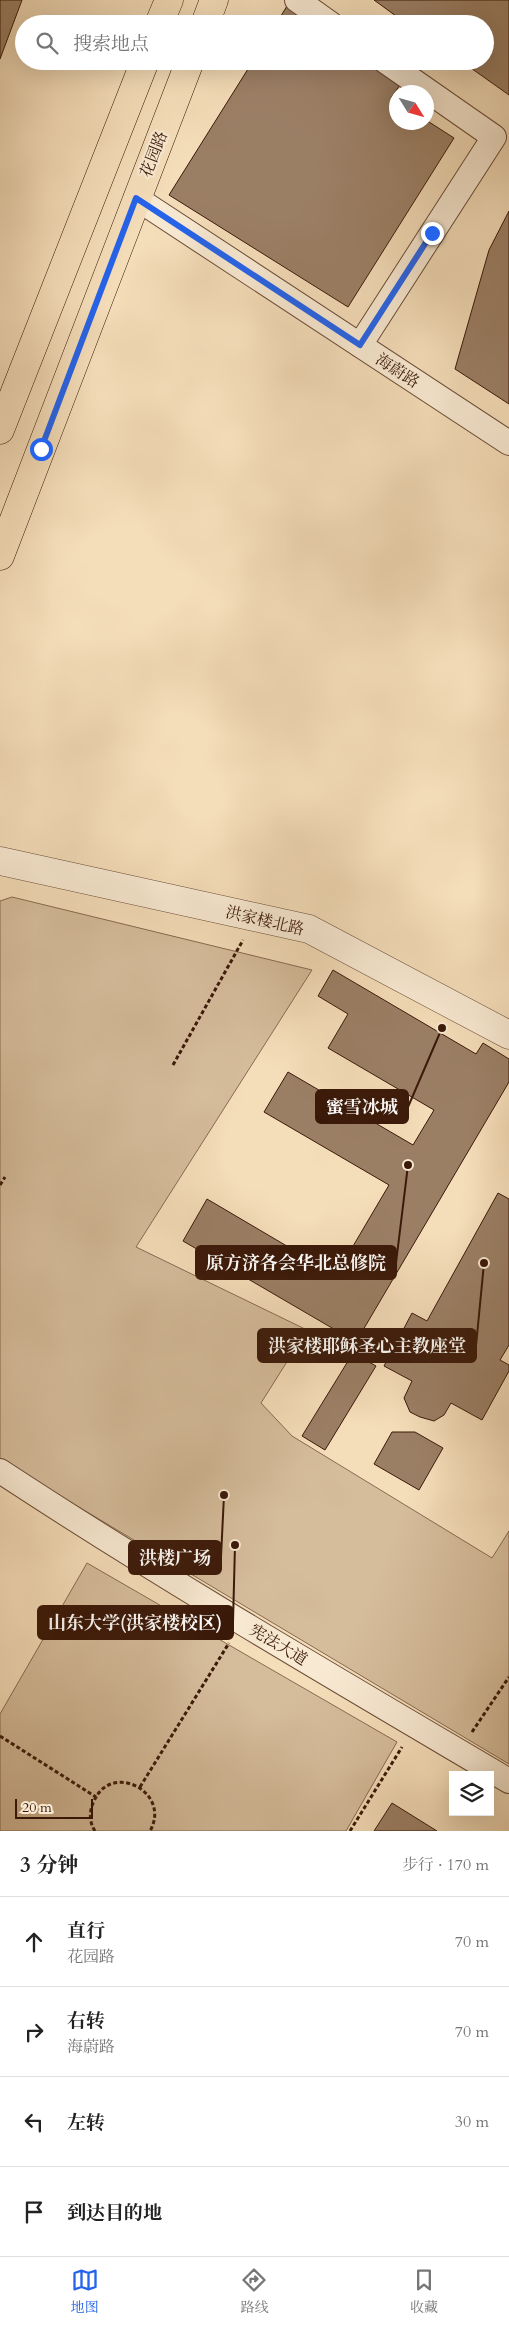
<!DOCTYPE html>
<html lang="zh">
<head>
<meta charset="utf-8">
<style>
  body { margin:0; font-family:Cardo,"Noto Serif SC",serif; background:#f6f6f6; color:#222 }
  .controls { position:absolute; right:15px; bottom:15px; display:grid; overflow:hidden; border-radius:0px; box-shadow:0 5px 20px #0002 }
  .controls button { width:45px; height:45px; display:grid; place-items:center; padding:0; border:0; border-bottom:1px solid #e0e0e0; background:#fff; color:#222; font:25px sans-serif }
  .compass { position:absolute; left:389px; top:85px; width:45px; height:45px; border-radius:50%; background:#fff; box-shadow:0 5px 20px #0002; rotate:127deg }
  .scale { position:absolute; left:15px; bottom:12px; width:78px; box-sizing:border-box; padding-left:5px; border:2px solid #3b1909; border-top:0; font-size:14px; line-height:18px; white-space:nowrap; color:#3b1909; -webkit-text-stroke:4px #f8e9d2; paint-order:stroke }
  .stop { position:absolute; width:15px; height:15px; margin:-11px; border:4px solid #2563eb; border-radius:50%; background:#fff }
  .stop.end { background:#2563eb; border-color:#fff; box-shadow:0 1px 5px #0008 }
  .list { margin:0; padding:0; list-style:none }
  h2 { display:flex; justify-content:space-between; align-items:center; height:65px; margin:0; padding:0 20px; font-size:21px }
  h2 small { font-size:16px; font-weight:400; color:#767676 }
  .list li { display:grid; grid-template-columns:32px 1fr auto; gap:15px; align-items:center; box-sizing:border-box; height:90px; padding:0 20px; border-top:1px solid #e0e0e0 }
  .list b { display:block; font-size:19px; white-space:nowrap }
  .list p { margin:0; font-size:16px; white-space:nowrap; color:#767676 }
  .list em { font-size:16px; font-style:normal; color:#767676 }
  .icon { flex:none; width:28px; height:28px; fill:none; stroke:currentColor; stroke-width:2; stroke-linecap:round; stroke-linejoin:round }
  .map { position:relative; flex:none; width:509px; height:1831px; overflow:hidden }
  .search { position:absolute; background:#fff; box-shadow:0 5px 20px #0002; left:15px; right:15px; top:15px; height:55px; display:flex; align-items:center; gap:12px; box-sizing:border-box; padding:0 18px; border-radius:28px; color:#767676; font-size:19px }
  .sheet { height:425px; background:#fff }
  nav { display:flex; justify-content:space-around; align-items:center; box-sizing:border-box; height:70px; border-top:1px solid #e0e0e0; background:#fff; font-size:14px; color:#767676 }
  nav a { display:grid; justify-items:center; gap:2px }
  nav .on { color:#2563eb }
  .map>svg:first-child { display:block }
  .green { fill:#d5bc9b; stroke:#886a52 }
  .building { fill:#9b7f65; stroke:#3b1909 }
  .lines { fill:none; stroke-linecap:round; stroke-linejoin:round }
  .minor-casing { stroke:#694a35; stroke-width:26 }
  .tertiary-casing { stroke:#694a35; stroke-width:29 }
  .primary-casing { stroke:#3b1909; stroke-width:29 }
  .path { stroke:#3b1909; stroke-width:3; stroke-dasharray:4 2.5; stroke-linecap:butt }
  .minor { stroke:#f8e9d2; stroke-width:24 }
  .tertiary { stroke:#f8e9d2; stroke-width:28 }
  .primary { stroke:#f4ddb9; stroke-width:28 }
  .route { stroke:#2563eb; stroke-width:6 }
  .labels { text-anchor:middle; stroke-width:4.5; stroke-linejoin:round; paint-order:stroke }
  .street-label { font-size:16px; fill:#3b1909; stroke:#f8e9d2 }
  .leader { fill:none; stroke:#3b1909; stroke-width:2 }
  .callout-dot { fill:#3b1909; stroke:#f8e9d2; stroke-width:2 }
  .callout { fill:#3b1909; stroke:#3b1909; stroke-width:2 }
  .callout-label { font-size:18px; text-anchor:middle; font-weight:bold; fill:#fff }
</style>
</head>
<body>
<div class="map">
<svg width="509" height="1831" viewBox="0 0 509 1831">
  <rect width="100%" height="100%" fill="#f4ddb9"/>
  <filter id="stains"><feTurbulence type="fractalNoise" baseFrequency=".004" numOctaves="4"/><feColorMatrix values="0 0 0 0 .2 0 0 0 0 .09 0 0 0 0 .02 0 0 0 .5 -.17"/></filter>
  <radialGradient id="worn" r=".72"><stop offset=".6" stop-color="#630" stop-opacity="0"/><stop offset="1" stop-color="#630" stop-opacity=".3"/></radialGradient>
  <!-- green -->
  <g class="green">
    <polygon points="12,897 312,970 136,1247 307,1330 261,1403 292,1436 492,1558 509,1531 509,1764 0,1460 0,901"/>
    <polygon points="87,1563 397,1742 346,1831 0,1831 0,1714"/>
  </g>
  <!-- building -->
  <g class="building">
    <polygon points="0,0 22,0 0,59"/>
    <polygon points="374,0 509,0 509,95 461,61 485,61 485,24 407,24"/>
    <polygon points="287,6 315,24 276,24"/>
    <polygon points="253,61 375,61 404,79 391,98 396,102 396,122 426,122 426,120 454,138 348,307 169,195"/>
    <polygon points="509,211 509,404 455,369 489,250"/>
    <polygon points="333,970 476,1054 483,1043 509,1059 509,1082 356,1342 183,1241 207,1199 336,1275 389,1185 264,1112 288,1072 413,1145 434,1110 328,1048 348,1014 318,996"/>
    <polygon points="498,1193 509,1199 509,1345 500,1360 509,1365 509,1371 482,1420 451,1403 444,1415 434,1421 420,1417 410,1412 404,1398 412,1381 384,1366 412,1313 427,1321"/>
    <polygon points="353,1353 376,1366 325,1450 302,1436"/>
    <polygon points="392,1432 415,1432 443,1448 419,1490 374,1464"/>
    <polygon points="392,1803 437,1831 374,1831"/>
  </g>
  <g class="lines">
    <!-- minor casing -->
    <g class="minor-casing">
      <g id="minor">
        <polyline points="297,0 331,24"/>
        <polyline points="136,198 509,443"/>
        <polyline points="360,345 494,137 385,61"/>
        <path d="M 0,1471 C 166,1580 338,1680 509,1781"/>
      </g>
    </g>
    <!-- tertiary casing -->
    <g class="tertiary-casing">
      <polyline id="tertiary" points="0,861 309,929 509,1035"/>
    </g>
    <!-- primary casing -->
    <g class="primary-casing">
      <g id="primary">
        <polyline points="159,24 169,0"/>
        <polyline points="205,24 214,0"/>
        <polyline points="0,430 145,61"/>
        <polyline points="0,556 190,61"/>
      </g>
    </g>
    <!-- path -->
    <g class="path">
      <polyline points="173,1065 243,940"/>
      <polyline points="0,1185 5,1177"/>
      <polyline points="472,1732 509,1677"/>
      <polyline points="0,1736 96,1797"/>
      <polyline points="140,1787 229,1643"/>
      <path d="M 95,1831 C 89,1822 89,1811 94,1801 C 111,1761 172,1792 150,1831"/>
      <polyline points="350,1831 402,1747"/>
    </g>
    <!-- minor -->
    <use href="#minor" class="minor"/>
    <!-- tertiary -->
    <use href="#tertiary" class="tertiary"/>
    <!-- primary -->
    <use href="#primary" class="primary"/>
  </g>
  <g class="lines">
    <!-- route -->
    <polyline class="route" points="41,449 136,198 360,345 432,233"/>
  </g>
  <g class="labels">
    <!-- street labels -->
    <g class="street-label">
      <text transform="translate(153 154) rotate(-69)" y="6">花园路</text>
      <text transform="translate(398 370) rotate(33)" y="6">海蔚路</text>
      <text transform="translate(265 920) rotate(13)" y="6">洪家楼北路</text>
      <text transform="translate(279 1644) rotate(31)" y="6">宪法大道</text>
    </g>
  </g>
  <!-- callouts -->
  <path class="leader" d="M442 1028L408 1107M408 1165L396 1263M484 1263L476 1346M224 1495L221 1557M235 1545L233 1622"/>
  <g class="callout-dot">
    <circle cx="442" cy="1028" r="5"/>
    <circle cx="408" cy="1165" r="5"/>
    <circle cx="484" cy="1263" r="5"/>
    <circle cx="224" cy="1495" r="5"/>
    <circle cx="235" cy="1545" r="5"/>
  </g>
  <g class="callout">
    <rect x="316" y="1090" width="92" height="33" rx="5"/>
    <rect x="196" y="1246" width="200" height="33" rx="5"/>
    <rect x="258" y="1329" width="218" height="33" rx="5"/>
    <rect x="129" y="1541" width="92" height="33" rx="5"/>
    <rect x="38" y="1606" width="195" height="33" rx="5"/>
  </g>
  <g class="callout-label">
    <text x="362" y="1113">蜜雪冰城</text>
    <text x="296" y="1269">原方济各会华北总修院</text>
    <text x="367" y="1352">洪家楼耶稣圣心主教座堂</text>
    <text x="175" y="1564">洪楼广场</text>
    <text x="135" y="1629">山东大学(洪家楼校区)</text>
  </g>
  <rect width="100%" height="100%" filter="url(#stains)"/>
  <rect width="100%" height="100%" fill="url(#worn)"/>
</svg>
<div class="controls">
<button><svg class="icon" aria-label="layers" viewBox="0 0 24 24"><path d="M12 4l9 5-9 5-9-5zM3 14l9 5 9-5"/></svg></button>
</div>
<svg class="compass" viewBox="-18 -18 36 36"><path d="M0-13l5 13h-10z" fill="#e53935"/><path d="M0 13l5-13h-10z" fill="#767676"/></svg>
<div class="scale">20 m</div>
<div class="stop" style="left:41px;top:449px"></div>
<div class="stop end" style="left:432px;top:233px"></div>
<div class="search"><svg class="icon" aria-label="search" viewBox="0 0 24 24"><circle cx="10" cy="10" r="6"/><path d="M15 15l6 6"/></svg>搜索地点</div>
</div>
<section class="sheet">
<h2>3 分钟<small>步行 · 170 m</small></h2>
<ul class="list">
<li><svg class="icon" aria-label="ahead" viewBox="0 0 24 24"><path d="M12 20V5M6 11l6-6 6 6"/></svg><div><b>直行</b><p>花园路</p></div><em>70 m</em></li>
<li><svg class="icon" aria-label="right" viewBox="0 0 24 24"><path d="M7 20v-9h11M14 6l5 5-5 5"/></svg><div><b>右转</b><p>海蔚路</p></div><em>70 m</em></li>
<li><svg class="icon" aria-label="left" viewBox="0 0 24 24"><path d="M17 20v-9H6M10 6l-5 5 5 5"/></svg><div><b>左转</b></div><em>30 m</em></li>
<li><svg class="icon" aria-label="arrive" viewBox="0 0 24 24"><path d="M6 21V4h12l-3 4 3 4H6"/></svg><div><b>到达目的地</b></div></li>
</ul>
</section>
<nav>
<a class="on"><svg class="icon" aria-label="map" viewBox="0 0 24 24"><path d="M3 6l6-2 6 2 6-2v14l-6 2-6-2-6 2zM9 4v14M15 6v14"/></svg>地图</a>
<a><svg class="icon" aria-label="directions" viewBox="0 0 24 24"><path d="M12 3l9 9-9 9-9-9zM9 14v-3h6M13 9l2 2-2 2"/></svg>路线</a>
<a><svg class="icon" aria-label="saved" viewBox="0 0 24 24"><path d="M7 4h10v16l-5-4-5 4z"/></svg>收藏</a>
</nav>
</body>
</html>
